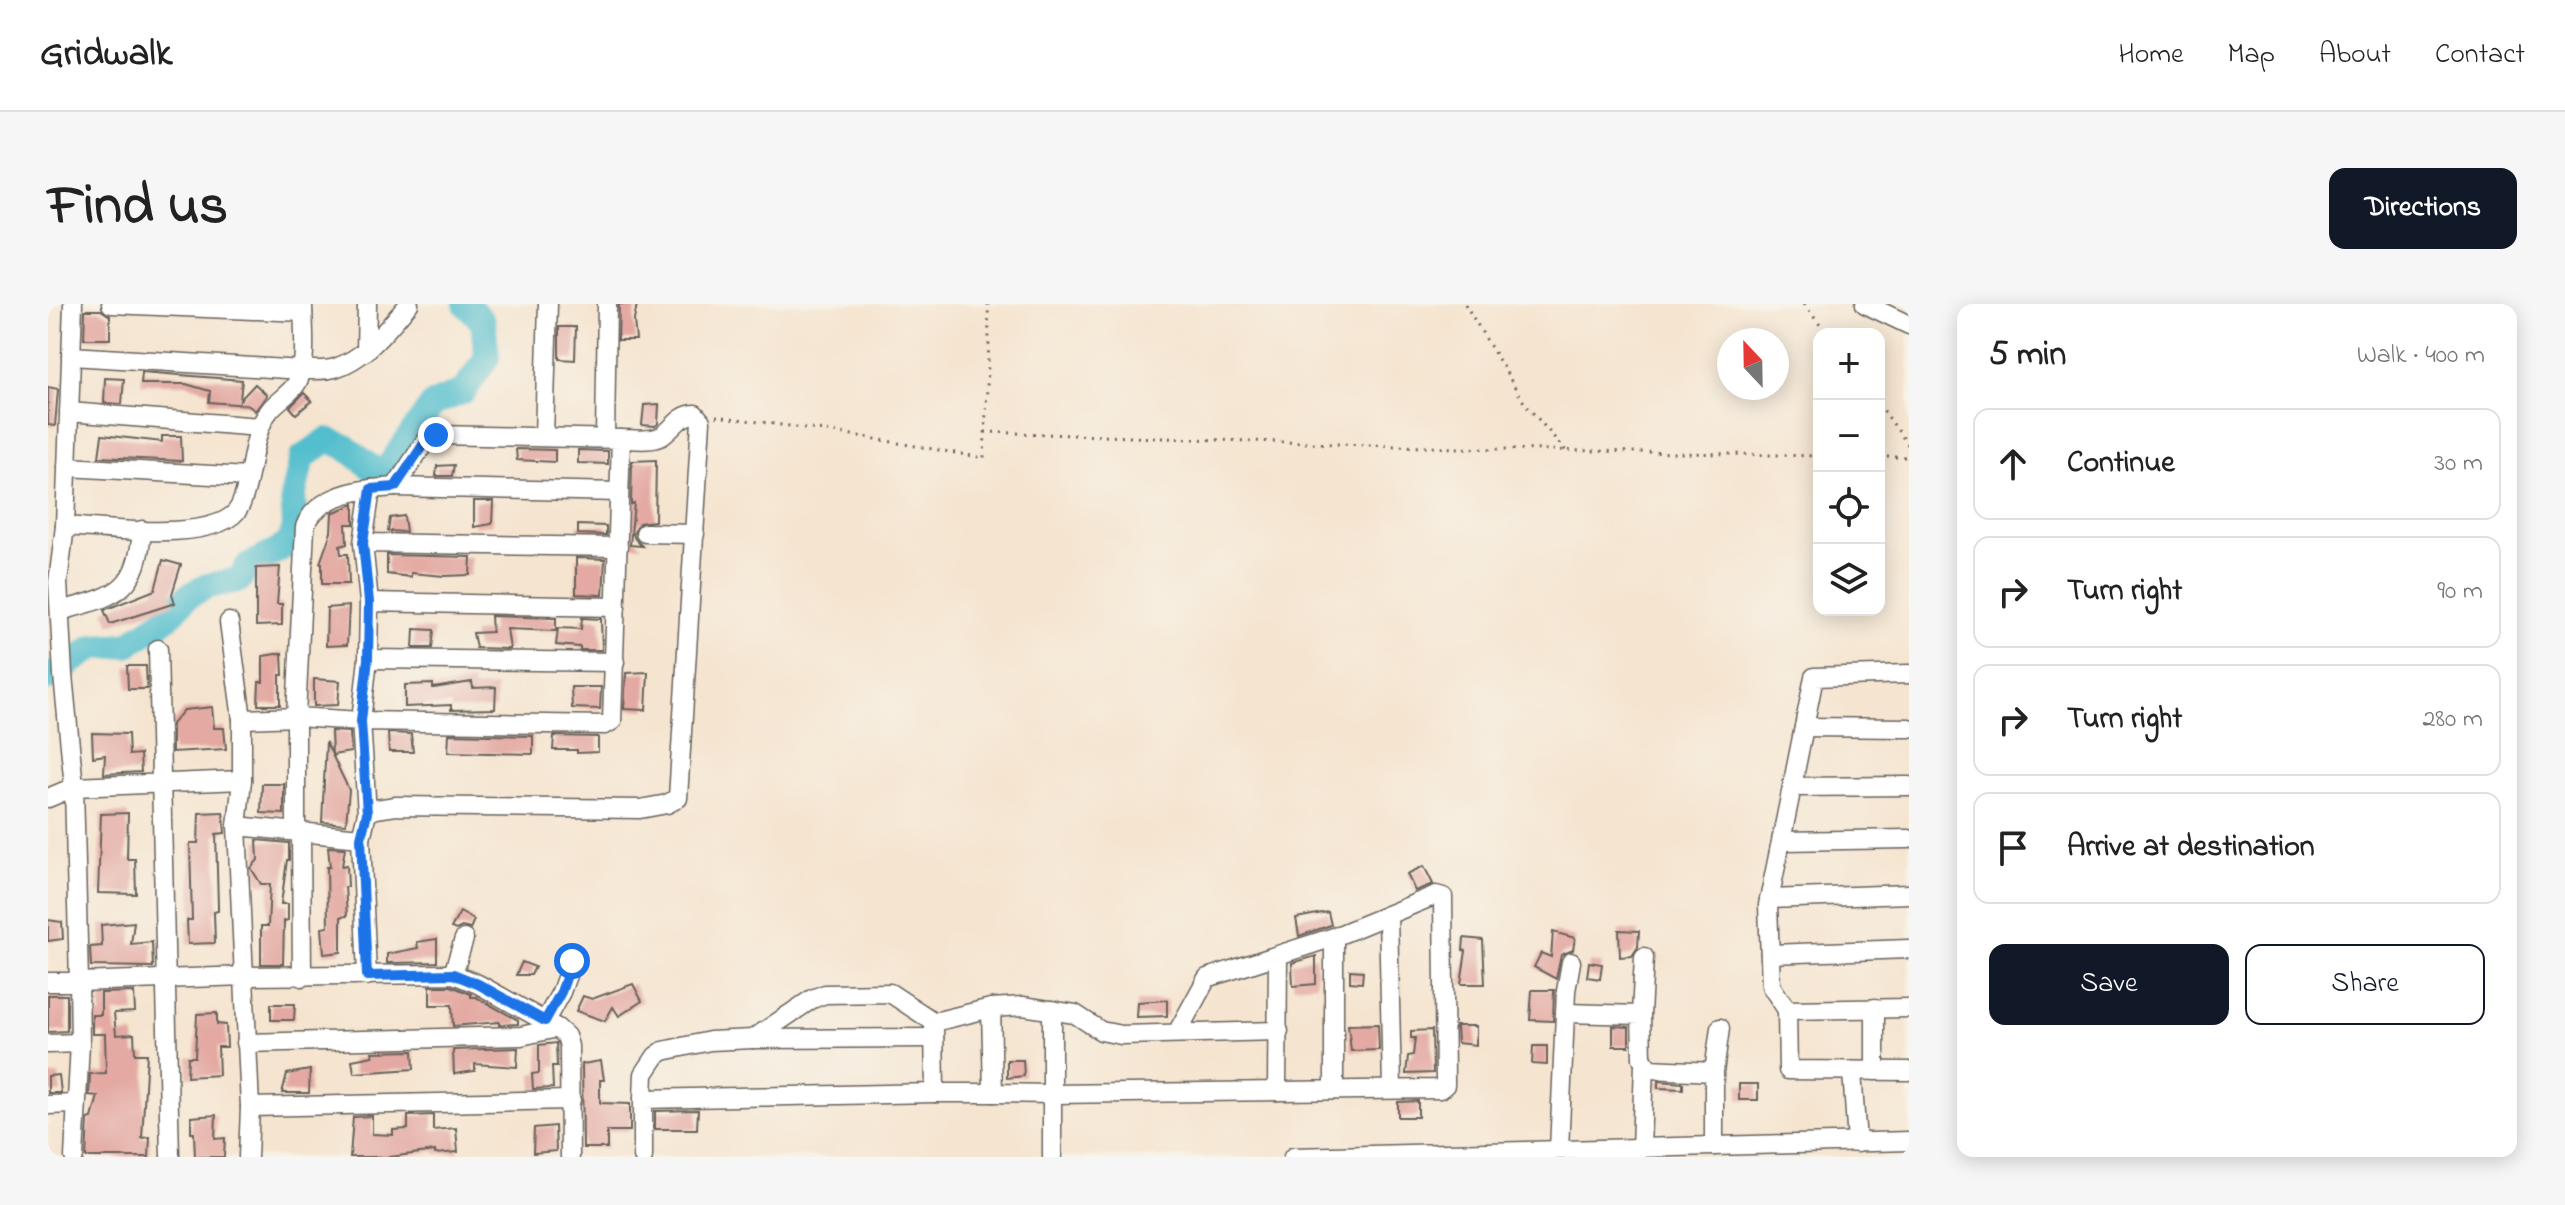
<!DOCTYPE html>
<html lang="en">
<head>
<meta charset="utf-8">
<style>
  body { margin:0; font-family:"Indie Flower",sans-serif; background:#f6f6f6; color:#222 }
  .controls { position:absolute; right:24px; top:24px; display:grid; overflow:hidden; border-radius:16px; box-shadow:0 4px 20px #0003 }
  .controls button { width:72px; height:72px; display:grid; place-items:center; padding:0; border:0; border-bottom:2px solid #e0e0e0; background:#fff; color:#222; font:40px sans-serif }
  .compass { position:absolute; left:1669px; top:24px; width:72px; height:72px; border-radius:50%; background:#fff; box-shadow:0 4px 20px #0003; rotate:338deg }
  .stop { position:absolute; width:24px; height:24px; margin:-18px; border:6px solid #1a73e8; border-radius:50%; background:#fff }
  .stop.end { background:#1a73e8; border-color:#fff; box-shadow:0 2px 8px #0008 }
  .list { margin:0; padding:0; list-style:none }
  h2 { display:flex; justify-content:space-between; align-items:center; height:104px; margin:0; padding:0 32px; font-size:34px }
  h2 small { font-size:26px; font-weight:400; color:#767676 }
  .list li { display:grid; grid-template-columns:52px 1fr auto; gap:24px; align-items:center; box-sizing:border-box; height:112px; margin:0 16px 16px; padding:0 16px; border:2px solid #e0e0e0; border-radius:16px }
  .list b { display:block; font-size:30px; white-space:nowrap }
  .list em { font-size:26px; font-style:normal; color:#767676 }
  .actions { display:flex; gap:16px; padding:24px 32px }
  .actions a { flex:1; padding:18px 0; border:2px solid #111827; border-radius:16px; text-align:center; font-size:28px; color:#111827 }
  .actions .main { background:#111827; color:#fff }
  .icon { flex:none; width:44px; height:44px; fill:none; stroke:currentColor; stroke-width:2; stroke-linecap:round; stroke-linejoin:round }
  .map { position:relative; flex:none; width:1861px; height:853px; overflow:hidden; border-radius:16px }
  header { display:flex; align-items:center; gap:48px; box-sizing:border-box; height:112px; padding:0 40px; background:#fff; border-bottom:2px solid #e0e0e0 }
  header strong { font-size:38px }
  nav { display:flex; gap:44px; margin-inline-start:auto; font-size:28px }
  .intro { display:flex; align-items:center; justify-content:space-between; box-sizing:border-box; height:192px; padding:0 48px }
  h1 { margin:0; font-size:56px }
  .button { padding:20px 36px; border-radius:16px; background:#111827; color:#fff; font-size:28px; font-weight:700 }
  main { display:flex; gap:48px; padding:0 48px }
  aside { flex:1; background:#fff; border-radius:16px; box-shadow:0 4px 20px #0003 }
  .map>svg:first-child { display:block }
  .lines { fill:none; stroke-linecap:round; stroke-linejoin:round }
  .river { stroke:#52becd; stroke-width:26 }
  .building { fill:#e3a9a2 }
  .minor-casing { stroke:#68625b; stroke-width:21 }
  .path { stroke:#68625b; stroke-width:3; stroke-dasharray:2 6; stroke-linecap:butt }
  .minor { stroke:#fff; stroke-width:18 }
  .route { stroke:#1a73e8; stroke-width:10 }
</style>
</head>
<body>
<header>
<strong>Gridwalk</strong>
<nav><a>Home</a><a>Map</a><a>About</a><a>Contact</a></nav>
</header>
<div class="intro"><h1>Find us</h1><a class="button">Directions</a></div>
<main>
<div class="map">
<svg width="1861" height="853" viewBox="0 0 1861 853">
  <rect width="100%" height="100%" fill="#f7f3e8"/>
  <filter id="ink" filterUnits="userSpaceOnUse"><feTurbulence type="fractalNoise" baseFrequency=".0125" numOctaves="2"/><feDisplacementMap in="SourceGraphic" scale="16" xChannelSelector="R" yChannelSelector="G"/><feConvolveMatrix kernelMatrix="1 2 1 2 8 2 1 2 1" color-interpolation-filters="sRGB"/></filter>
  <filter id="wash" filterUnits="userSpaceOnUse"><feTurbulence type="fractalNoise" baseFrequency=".006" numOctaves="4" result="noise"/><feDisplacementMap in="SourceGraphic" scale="32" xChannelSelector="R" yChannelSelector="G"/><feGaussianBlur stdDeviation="1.8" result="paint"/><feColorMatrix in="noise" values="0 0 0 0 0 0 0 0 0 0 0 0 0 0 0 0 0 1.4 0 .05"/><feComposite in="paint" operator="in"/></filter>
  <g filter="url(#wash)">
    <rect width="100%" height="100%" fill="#f5e4cf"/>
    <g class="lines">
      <!-- river -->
      <polyline class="river" points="0,374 46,343 79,341 122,312 140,292 159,282 191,276 199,263 241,240 247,223 245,194 254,154 279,136 296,142 328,167 340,163 385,100 416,87 439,53 435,18 418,0"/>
    </g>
    <g id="blocks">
      <!-- building -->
      <g class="building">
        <polygon points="571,0 589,0 586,16 588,36 570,36"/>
        <polygon points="37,6 53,6 62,12 62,35 36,35"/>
        <polygon points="511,23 528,23 527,56 511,55"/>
        <polygon points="94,68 194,76 192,96 207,80 219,91 207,107 200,101 161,98 162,87 138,80 93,80"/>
        <polygon points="57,74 76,75 74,100 56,99"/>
        <polygon points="0,83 10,85 7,122 0,121"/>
        <polygon points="256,89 264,97 248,110 242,103"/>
        <polygon points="611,100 610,120 607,122 594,121 596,101"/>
        <polygon points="54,131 114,138 114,132 133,132 134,157 51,153"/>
        <polygon points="468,145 507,146 507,158 469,156"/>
        <polygon points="530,146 560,147 560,160 530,159"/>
        <polygon points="608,156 607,217 591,219 585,230 587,235 594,242 582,241 586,199 583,200 584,157"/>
        <polygon points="406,161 404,172 388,172 389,162"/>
        <polygon points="426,197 445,197 444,220 426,223"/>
        <polygon points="306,200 306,220 298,220 299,240 292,242 293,250 300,250 301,280 274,280 274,259 272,259 283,228 284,209"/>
        <polygon points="356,212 358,228 340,227 342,214"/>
        <polygon points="530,221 558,222 558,231 530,230"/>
        <polygon points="339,251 423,253 422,271 396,272 363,269 363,273 339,270"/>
        <polygon points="528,254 557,255 555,291 528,290"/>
        <polygon points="115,256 133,261 124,290 127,299 62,320 56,306 107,286"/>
        <polygon points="232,263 229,300 234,300 234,321 208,322 208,264"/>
        <polygon points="301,302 299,341 278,342 279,304"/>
        <polygon points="443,312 508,314 508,327 459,325 462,345 428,344 425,329 444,328"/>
        <polygon points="534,314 553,315 554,346 532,346 532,343 508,341 510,324 533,325"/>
        <polygon points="366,325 386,326 384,344 365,344"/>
        <polygon points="234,349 235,371 232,371 232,401 210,401 211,378 215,378 215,352"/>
        <polygon points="79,362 98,362 99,385 80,385"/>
        <polygon points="600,368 598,406 576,405 578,369"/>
        <polygon points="266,375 292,377 290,401 266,402"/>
        <polygon points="424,378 425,384 448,383 447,405 403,406 403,401 357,403 357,381 385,380 385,384"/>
        <polygon points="523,383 553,383 552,405 524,404"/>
        <polygon points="164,403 166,424 176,424 178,445 124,448 124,420 136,406"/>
        <polygon points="283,427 302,428 303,448 284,451"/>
        <polygon points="44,429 80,430 81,451 92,450 93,468 56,470 57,451 45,453"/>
        <polygon points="340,429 363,430 365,448 341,448"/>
        <polygon points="401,430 485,432 485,450 400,448"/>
        <polygon points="506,432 550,433 550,448 529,449 529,446 505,446"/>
        <polygon points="278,438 301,486 298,520 274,518"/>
        <polygon points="214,480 236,480 236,510 213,509"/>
        <polygon points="175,508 177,529 168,530 170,602 170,607 166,608 167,639 140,640 139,616 144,616 142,539 150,539 151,509"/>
        <polygon points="80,509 79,555 87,555 88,590 50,589 53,510"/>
        <polygon points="209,536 241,539 241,556 239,556 233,600 240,600 240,616 236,617 235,660 213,660 213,622 220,622 222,580 213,580 203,564 210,556"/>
        <polygon points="280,543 297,544 294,562 299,561 300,583 297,583 299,612 293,613 293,648 276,650 274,624 280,623 279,563 282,563"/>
        <polygon points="1376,562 1385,580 1367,587 1359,570"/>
        <polygon points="412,608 426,616 422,625 414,623 408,626 403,624"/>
        <polygon points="1280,608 1283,621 1251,632 1248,614"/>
        <polygon points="0,616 14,618 15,635 0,637"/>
        <polygon points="86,618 83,640 104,638 105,663 43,662 42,643 54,642 53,621"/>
        <polygon points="1571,626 1591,627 1590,643 1584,652 1572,653"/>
        <polygon points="1505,628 1527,634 1525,646 1513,651 1508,675 1486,663 1493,649 1503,653"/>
        <polygon points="1416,634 1435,636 1437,680 1413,680 1418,647 1415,646"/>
        <polygon points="389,635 389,658 339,659 339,650 370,644 369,638"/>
        <polygon points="1268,652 1268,680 1245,682 1244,659"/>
        <polygon points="474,658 487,663 483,671 468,671"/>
        <polygon points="1541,658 1554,660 1552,675 1539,673"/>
        <polygon points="1302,666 1315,667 1314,679 1302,678"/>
        <polygon points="585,680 594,697 571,712 565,703 557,717 528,707 535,692 544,695"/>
        <polygon points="382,682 403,682 423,690 423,693 428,693 470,716 470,720 451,721 451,718 405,722 404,701 382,701"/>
        <polygon points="1484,686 1506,686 1505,717 1482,716"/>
        <polygon points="86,688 87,708 66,709 68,731 86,730 87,750 99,750 94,834 102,833 101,853 38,853 40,815 44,814 50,792 41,791 42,770 58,769 57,730 44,730 44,711 53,711 53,689"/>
        <polygon points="0,691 19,691 19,727 0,728"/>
        <polygon points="1119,696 1119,712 1088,713 1089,698"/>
        <polygon points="223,700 247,700 246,716 223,716"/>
        <polygon points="169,709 169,720 178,721 179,743 170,743 171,771 139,773 140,753 147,753 149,710"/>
        <polygon points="1330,720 1331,746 1303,747 1300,721"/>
        <polygon points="1408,722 1428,722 1428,741 1409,739"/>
        <polygon points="1565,722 1581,723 1581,742 1565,742"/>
        <polygon points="1384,726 1385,769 1358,770 1360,752 1365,751 1367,734 1363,734 1363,727"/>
        <polygon points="508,739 509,762 504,762 505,784 485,785 484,770 491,769 491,741"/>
        <polygon points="1485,742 1499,742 1499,761 1484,760"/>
        <polygon points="470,744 469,763 427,760 427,767 406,770 405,746"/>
        <polygon points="365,747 366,765 306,769 304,756 325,752 324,748"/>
        <polygon points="959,756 975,756 976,772 959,774"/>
        <polygon points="553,757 556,776 552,776 552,799 582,800 582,827 559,827 559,844 535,844 534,760"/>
        <polygon points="262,766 261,789 234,789 239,770"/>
        <polygon points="11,771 13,789 0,789 0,772"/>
        <polygon points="1610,777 1635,779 1635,785 1610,784"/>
        <rect x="1691" y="780" width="19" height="16"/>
        <polygon points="1370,797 1370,813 1350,813 1350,798"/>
        <polygon points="650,806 649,825 607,825 607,807"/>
        <polygon points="168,811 167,835 177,834 176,853 147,853 146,829 143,829 143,813"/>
        <polygon points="385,811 385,826 408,824 410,848 387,850 387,847 342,853 302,853 305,813 324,812 324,830 345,831 345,826 360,825 360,812"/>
        <polygon points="507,822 508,847 485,849 486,824"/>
      </g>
    </g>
  </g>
  <g filter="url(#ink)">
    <use href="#blocks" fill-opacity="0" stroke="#68625b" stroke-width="2"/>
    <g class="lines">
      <!-- minor casing -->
      <g class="minor-casing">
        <g id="minor">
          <polyline points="63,0 255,8"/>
          <polyline points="1817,0 1861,21"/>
          <polyline points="318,47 319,0"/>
          <path d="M 23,52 L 255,66 C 265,66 277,67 287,64 C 319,54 340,23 361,0"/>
          <polyline points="21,108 212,123"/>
          <polyline points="496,132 500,0"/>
          <polyline points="557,133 559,0"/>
          <polyline points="19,163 200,173"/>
          <polyline points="347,183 571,188"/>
          <path d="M 17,222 C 55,224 173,241 192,202 C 204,176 202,145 214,119 C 223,99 233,98 246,83 C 261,66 255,23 255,0"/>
          <polyline points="597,229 647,230"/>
          <polyline points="315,239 570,243"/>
          <polyline points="321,298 568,303"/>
          <path d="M 13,307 C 68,291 89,289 94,226"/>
          <polyline points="181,318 194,415 194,476 189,522 202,803 200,853"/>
          <polyline points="110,345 122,853"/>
          <polyline points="320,355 567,358"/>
          <polyline points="194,415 248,413 313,417 557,421 564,417 573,135 388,131 377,138 347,183 323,185 315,239 321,298 320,355 313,417 319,509 313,534 319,672"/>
          <polyline points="1756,423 1861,424"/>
          <polyline points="194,476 26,483 31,678 197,672 405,670 430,680 509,724"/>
          <polyline points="1861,482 1744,483 1720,601 1723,682 1739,706 1740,766 1861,767"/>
          <polyline points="1744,483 1766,373 1861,370"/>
          <polyline points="0,494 26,483 15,371 10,278 17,222 25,0"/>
          <path d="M 319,509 L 328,505 L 348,502 L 592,505 L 619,500 L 630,494 L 653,117 L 647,110 C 631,111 626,124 614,132 C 603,138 585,135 573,135"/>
          <polyline points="189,522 313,534"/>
          <path d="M 248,526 L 248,413 L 257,223 C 266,197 298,188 323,185"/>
          <polyline points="253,527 254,673"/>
          <polyline points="1734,537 1861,535"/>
          <polyline points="1721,595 1861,590"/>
          <polyline points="1340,611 1344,785"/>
          <polyline points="1722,650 1861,645"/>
          <polyline points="405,670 416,635"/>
          <polyline points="0,678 31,678 32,739 26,853"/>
          <polyline points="943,704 886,718 887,789 945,789"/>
          <polyline points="1827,704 1827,767"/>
          <polyline points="1004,706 1004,853"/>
          <polyline points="1739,706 1861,704"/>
          <polyline points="1517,709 1593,711 1594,754 1601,765 1666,768 1666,842"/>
          <polyline points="1593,711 1596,653"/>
          <polyline points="497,717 513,688 524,657"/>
          <polyline points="1129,729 1159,674 1286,633 1388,591 1395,593 1397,776 1397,781 1392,785 1004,790 945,789 943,704 975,702 1027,710 1053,727 1073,731 1231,727"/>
          <polyline points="705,735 764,695 777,690 842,689 886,718"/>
          <polyline points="198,739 473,732 509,724 518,732 521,742 522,853"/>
          <polyline points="0,740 32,739"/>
          <polyline points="1804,767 1809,839"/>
          <polyline points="1666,768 1672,724"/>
          <polyline points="1286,786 1286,633"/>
          <polyline points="1229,787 1230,652"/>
          <polyline points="595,795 596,770 608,752 615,747 662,737 705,735 886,734"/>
          <polyline points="0,801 27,800"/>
          <polyline points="202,803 523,796"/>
          <polyline points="1593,844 1596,760"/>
          <polyline points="1511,846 1518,687 1523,658"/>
          <polyline points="595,853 595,795 887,789"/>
          <polyline points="1245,853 1861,837"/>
        </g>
      </g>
      <!-- path -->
      <g class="path">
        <polyline points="1417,0 1477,100 1518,147"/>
        <polyline points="1756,0 1779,30"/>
        <polyline points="1831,100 1861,142"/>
        <polyline points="668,112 799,130 936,154 941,36 940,0"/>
        <polyline points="937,128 1409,144 1771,152"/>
        <polyline points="1831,153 1861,153"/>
      </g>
      <!-- minor -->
      <use href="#minor" class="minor"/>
    </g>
  </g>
  <g class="lines" filter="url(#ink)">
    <!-- route -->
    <polyline class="route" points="388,131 377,138 347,183 323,185 315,239 321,298 320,355 313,417 319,509 313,534 319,672 405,670 430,680 497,717 513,688 524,657"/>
  </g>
</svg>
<div class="controls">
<button>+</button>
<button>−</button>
<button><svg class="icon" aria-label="locate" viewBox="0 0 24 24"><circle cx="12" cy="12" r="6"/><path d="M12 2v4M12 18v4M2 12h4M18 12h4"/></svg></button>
<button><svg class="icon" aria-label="layers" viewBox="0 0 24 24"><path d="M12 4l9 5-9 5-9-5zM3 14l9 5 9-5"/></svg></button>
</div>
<svg class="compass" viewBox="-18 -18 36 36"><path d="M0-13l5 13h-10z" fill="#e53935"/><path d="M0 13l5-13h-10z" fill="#767676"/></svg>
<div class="stop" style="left:524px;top:657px"></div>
<div class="stop end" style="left:388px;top:131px"></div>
</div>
<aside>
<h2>5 min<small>Walk · 400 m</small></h2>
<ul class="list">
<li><svg class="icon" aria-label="ahead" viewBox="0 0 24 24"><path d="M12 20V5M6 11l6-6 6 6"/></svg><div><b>Continue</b></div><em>30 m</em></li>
<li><svg class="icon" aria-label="right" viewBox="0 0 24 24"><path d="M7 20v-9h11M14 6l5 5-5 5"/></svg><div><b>Turn right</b></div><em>90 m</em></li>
<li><svg class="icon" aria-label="right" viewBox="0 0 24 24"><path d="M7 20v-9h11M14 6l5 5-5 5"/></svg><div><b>Turn right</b></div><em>280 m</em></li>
<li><svg class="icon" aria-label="arrive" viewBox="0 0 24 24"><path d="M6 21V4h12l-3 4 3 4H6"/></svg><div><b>Arrive at destination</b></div></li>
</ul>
<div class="actions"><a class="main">Save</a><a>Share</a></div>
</aside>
</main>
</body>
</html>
